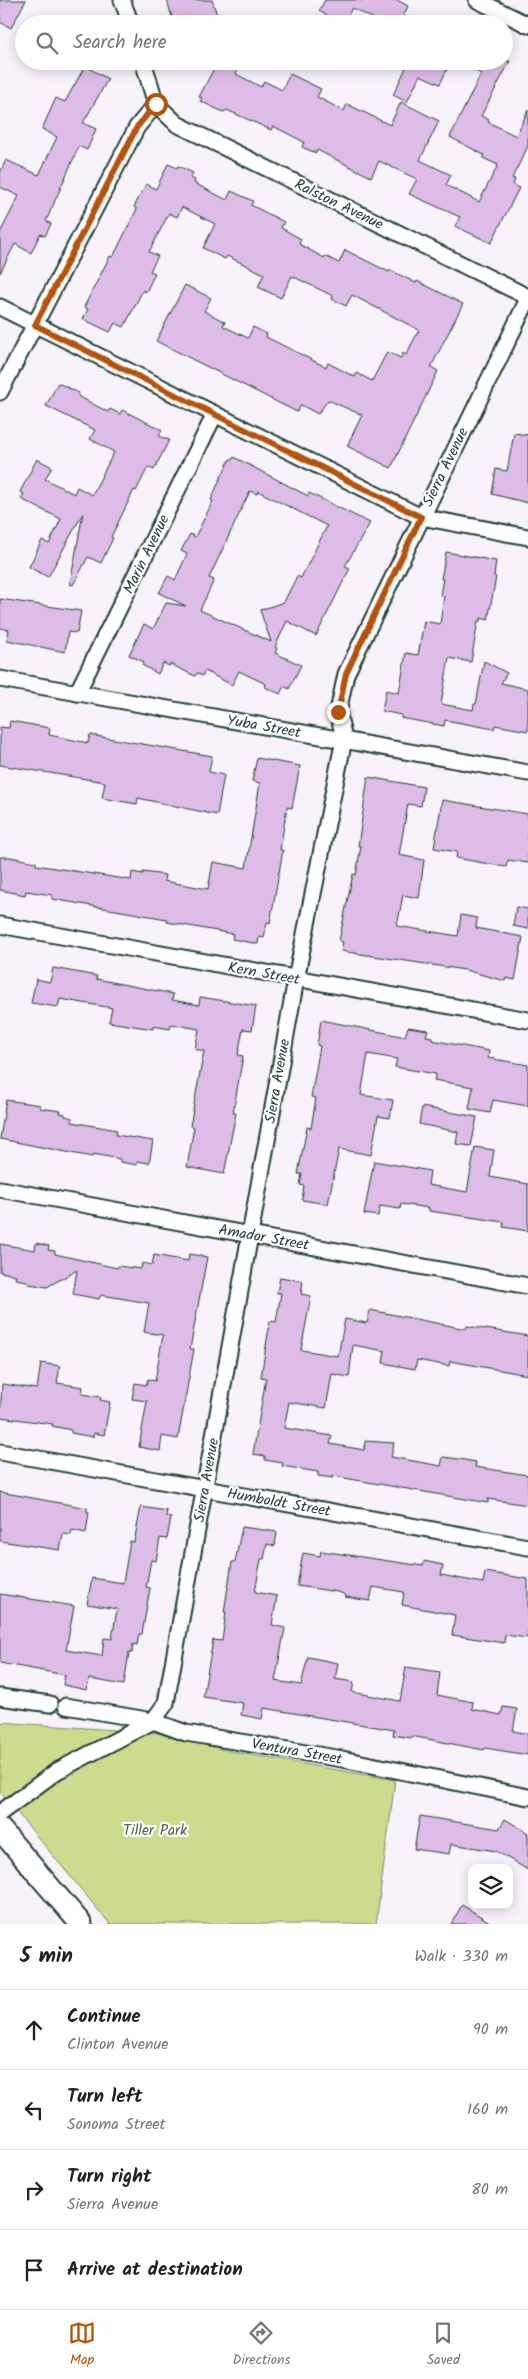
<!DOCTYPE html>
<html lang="en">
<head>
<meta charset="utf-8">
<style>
  body { margin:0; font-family:Kalam,sans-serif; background:#f2f2f2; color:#202124 }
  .controls { position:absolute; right:15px; bottom:15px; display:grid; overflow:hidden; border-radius:10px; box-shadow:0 2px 12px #0003 }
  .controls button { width:45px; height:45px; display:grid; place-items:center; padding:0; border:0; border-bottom:1px solid #e0e0e0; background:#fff; color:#202124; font:25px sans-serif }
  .stop { position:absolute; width:15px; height:15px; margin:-11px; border:4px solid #b45309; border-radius:50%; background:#fff }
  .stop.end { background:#b45309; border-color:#fff; box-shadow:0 1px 5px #0008 }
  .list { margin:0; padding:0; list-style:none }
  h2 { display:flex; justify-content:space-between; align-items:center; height:65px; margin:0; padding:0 20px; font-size:21px }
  h2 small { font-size:16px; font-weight:400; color:#757577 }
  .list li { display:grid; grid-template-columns:32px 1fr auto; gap:15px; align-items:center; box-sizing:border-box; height:80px; padding:0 20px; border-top:1px solid #e0e0e0 }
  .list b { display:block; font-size:19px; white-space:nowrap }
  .list p { margin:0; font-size:16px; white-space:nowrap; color:#757577 }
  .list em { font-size:16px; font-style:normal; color:#757577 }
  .icon { flex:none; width:28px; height:28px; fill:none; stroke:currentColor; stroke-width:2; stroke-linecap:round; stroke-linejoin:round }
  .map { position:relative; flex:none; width:528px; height:1924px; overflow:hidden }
  .search { position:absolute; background:#fff; box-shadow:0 2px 12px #0003; left:15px; right:15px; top:15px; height:55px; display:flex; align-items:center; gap:12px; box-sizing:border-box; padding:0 18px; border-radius:28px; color:#757577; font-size:19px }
  .sheet { height:385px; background:#fff }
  nav { display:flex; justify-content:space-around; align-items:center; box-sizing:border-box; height:70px; border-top:1px solid #e0e0e0; background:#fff; font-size:14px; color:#757577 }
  nav a { display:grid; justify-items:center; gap:2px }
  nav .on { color:#b45309 }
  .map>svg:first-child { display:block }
  .green { fill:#cddb8e; stroke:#768c61 }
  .building { fill:#ddbce8; stroke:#1f3d34; fill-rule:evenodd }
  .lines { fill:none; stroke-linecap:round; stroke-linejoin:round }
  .street-casing { stroke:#1f3d34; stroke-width:19 }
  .secondary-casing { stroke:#1f3d34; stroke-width:25 }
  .street { stroke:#fff; stroke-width:15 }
  .secondary { stroke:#fff; stroke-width:21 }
  .route { stroke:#b45309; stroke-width:6 }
  .labels { text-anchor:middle; stroke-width:4.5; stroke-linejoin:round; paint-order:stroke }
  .street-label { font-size:15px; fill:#1f3d34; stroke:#fff }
  .park-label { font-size:15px; fill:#4a644a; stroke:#fff }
</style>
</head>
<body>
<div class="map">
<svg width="528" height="1924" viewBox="0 0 528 1924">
  <rect width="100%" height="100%" fill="#f8f2fa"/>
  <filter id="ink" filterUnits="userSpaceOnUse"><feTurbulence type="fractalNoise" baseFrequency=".02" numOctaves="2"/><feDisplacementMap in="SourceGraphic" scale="10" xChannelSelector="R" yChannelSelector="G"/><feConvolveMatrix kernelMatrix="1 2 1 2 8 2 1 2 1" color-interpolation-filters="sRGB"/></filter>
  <g filter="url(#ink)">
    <!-- green -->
    <polygon class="green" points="0,1722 157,1733 234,1752 395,1780 376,1924 110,1924 0,1792"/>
    <!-- building -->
    <g class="building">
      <polygon points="0,0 26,0 11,28 0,22"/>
      <polygon points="167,0 212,0 220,24 174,24"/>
      <polygon points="325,0 397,0 408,6 400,24 375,24 376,20 352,8 343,24 319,11"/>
      <polygon points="218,61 230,61 240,67 236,74 261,87 264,81 282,90 290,74 321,89 317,97 344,111 347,104 390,125 401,102 439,121 420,160 451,175 446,185 479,202 498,165 483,158 484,155 450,137 481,74 456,61 510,61 481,116 489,120 488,122 516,136 528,110 528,146 512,178 515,179 513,185 519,188 491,243 455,226 460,217 409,194 417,179 379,161 371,177 317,150 316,153 302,147 304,142 273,126 271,130 227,110 223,112 200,101 202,98 199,97"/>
      <polygon points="392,61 451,61 440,84 420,75 407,102 393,95 406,68"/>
      <polygon points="85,66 108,79 83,123 96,129 87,150 79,146 46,221 51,224 45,236 40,234 31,253 15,244 0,273 0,233 19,196 0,187 0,173 6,160 39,175 57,137 42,129 56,98 65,102"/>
      <polygon points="168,164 177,168 178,166 193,173 190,178 195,180 194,183 227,200 231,191 253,201 251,205 284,222 281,228 301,239 299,244 324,258 325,256 339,263 345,250 389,272 390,270 416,283 417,281 463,304 431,367 438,371 391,468 347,446 362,415 328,400 318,414 301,405 297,412 156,341 185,285 211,298 204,311 225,322 223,326 248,338 253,327 267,334 266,337 326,367 328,363 355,377 357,373 372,381 387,352 401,358 403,353 406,355 419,330 352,295 346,306 332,299 333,296 292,276 281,298 258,287 264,274 227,256 225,259 203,248 215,224 182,207 177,217 169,213 149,252 158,256 150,271 155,273 146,292 143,290 124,327 115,323 110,332 83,319 88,309 84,307 110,256 113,257 137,209 134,207 146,184 156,189"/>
      <polygon points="58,383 79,393 78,396 108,412 110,409 120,414 122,410 162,430 159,436 169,440 154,470 148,467 136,491 134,490 111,537 113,538 101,563 88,557 73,585 70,584 83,513 48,577 29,567 42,540 49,544 61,519 21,499 24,494 20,492 37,459 52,467 45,479 74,494 77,487 92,495 114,452 90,439 95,430 46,406"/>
      <polygon points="514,433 528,435 528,503 492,494 496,469 507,471"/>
      <path d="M 234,457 L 308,496 L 309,493 L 370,523 L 345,566 L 350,568 L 316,636 L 287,621 L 275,647 L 277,648 L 275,653 L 301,665 L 289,689 L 284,686 L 280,694 L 265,687 L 266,684 L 239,671 L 232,685 L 205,671 L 202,676 L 197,673 L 195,676 L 170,664 L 169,666 L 163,663 L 158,674 L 142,665 L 144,662 L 129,655 L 144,624 L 153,629 L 166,603 L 186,606 L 159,593 L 168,576 L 175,580 L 187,554 L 181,551 L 190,534 L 195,537 L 213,501 L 211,500 L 221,477 L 230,459 L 232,460 ZM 250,491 L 257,494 L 258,491 L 327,526 L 301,578 L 297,576 L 284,602 L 260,610 L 271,642 L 200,610 L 214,580 L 209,578 Z"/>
      <polygon points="446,552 496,561 494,576 496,577 488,620 481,618 481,621 478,621 471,662 449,658 441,704 473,710 474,704 476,704 484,661 507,673 501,683 528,689 528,731 495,725 494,729 445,720 444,726 401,718 401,715 382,711 386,690 399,693 406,653 418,655 424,621 440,624 444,596 440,595 443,579 441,579"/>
      <polygon points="0,599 81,611 77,633 68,632 65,652 7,640 9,630 0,628"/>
      <polygon points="10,721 50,728 49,735 88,743 90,735 212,756 209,772 224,775 217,815 138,798 137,804 102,798 105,782 0,765 0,727 9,728"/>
      <polygon points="257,758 300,766 292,808 287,807 280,850 283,850 270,923 267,922 264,938 259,937 258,944 232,939 233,934 167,922 167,919 52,899 52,895 26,891 25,895 0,890 0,857 10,857 36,862 36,865 131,880 132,872 143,874 143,872 165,875 164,881 208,889 213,862 246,868 260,783 252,781"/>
      <polygon points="368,777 424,787 421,806 408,804 399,855 424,860 419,898 403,895 397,926 458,936 461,915 477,918 476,928 523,937 515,980 506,978 505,981 465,970 341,951 343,942 339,941 350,888 353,874 356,875 361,846 358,846"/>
      <polygon points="442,800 528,814 528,863 508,860 506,867 456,858 457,852 434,848"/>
      <polygon points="516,907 528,909 528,929 513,926"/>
      <polygon points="53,968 97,976 96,979 173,994 172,1000 199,1005 200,997 256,1006 252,1030 243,1029 238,1055 243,1056 233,1113 236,1113 224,1174 187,1167 194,1127 190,1126 204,1051 195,1049 199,1029 171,1024 170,1029 153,1026 153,1029 109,1022 112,1008 60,999 58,1007 31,1003 36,979 50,982"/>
      <polygon points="321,1020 401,1036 405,1036 408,1027 428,1030 426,1036 432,1037 432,1040 489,1051 488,1058 528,1065 528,1106 493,1100 490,1113 469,1109 473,1087 434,1080 436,1074 395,1067 397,1059 368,1054 361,1095 393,1100 390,1118 378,1116 371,1155 339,1149 328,1204 302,1200 304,1186 300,1185 302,1174 298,1174 307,1127 311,1128 316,1098 311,1097 320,1046 317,1045"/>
      <polygon points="6,1100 40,1105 40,1108 61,1111 60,1113 65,1114 65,1116 72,1118 72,1122 117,1130 116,1135 153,1141 149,1163 137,1161 137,1165 120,1162 120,1159 93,1154 92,1157 0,1139"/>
      <polygon points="422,1107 477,1117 471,1146 456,1144 458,1132 419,1124"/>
      <polygon points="475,1147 494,1150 490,1177 528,1184 528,1231 503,1227 504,1222 429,1211 429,1208 401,1204 400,1209 380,1206 378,1216 364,1214 374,1161 430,1171 428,1185 467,1192"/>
      <polygon points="36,1243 49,1246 48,1250 55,1251 55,1254 117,1268 118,1266 141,1269 142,1263 152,1265 154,1255 188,1261 189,1254 207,1257 190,1349 194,1349 178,1439 162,1436 160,1451 139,1447 147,1401 132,1399 135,1383 146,1385 148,1379 155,1381 163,1335 144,1332 149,1303 101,1295 99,1299 73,1294 77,1270 47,1287 29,1284 27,1281 15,1279 16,1275 0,1272 0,1244 35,1250"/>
      <polygon points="280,1277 303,1281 301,1294 311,1296 301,1350 338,1356 345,1319 367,1323 370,1310 466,1329 467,1326 528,1336 528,1375 450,1361 449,1366 417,1360 415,1369 383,1363 385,1351 353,1345 349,1377 332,1374 326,1408 289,1402 284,1428 332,1436 330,1444 364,1450 365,1441 394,1443 391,1457 441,1466 443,1457 459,1459 476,1462 475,1467 528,1475 528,1505 488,1499 488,1503 333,1476 333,1478 318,1476 318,1472 282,1466 283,1463 265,1460 265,1456 253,1454 266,1378 261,1377 270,1321 276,1322 281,1293 277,1293"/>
      <polygon points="41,1363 60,1366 57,1383 83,1387 82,1394 101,1397 100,1400 110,1402 104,1435 94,1433 93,1437 71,1433 71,1430 52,1426 53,1424 0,1417 2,1384 37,1389"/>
      <polygon points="0,1492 87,1508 87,1512 89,1512 86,1533 72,1530 71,1535 63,1534 60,1550 0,1541"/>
      <polygon points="141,1507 167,1511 166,1517 171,1518 167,1539 160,1538 156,1561 151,1560 146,1587 150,1588 142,1634 139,1634 137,1645 133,1644 132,1653 129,1652 124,1685 89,1679 87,1690 63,1685 65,1675 0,1663 0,1594 74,1606 66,1650 102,1656 104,1638 112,1639 117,1609 87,1604 92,1578 123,1583 130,1541 134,1542"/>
      <polygon points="242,1527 277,1532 275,1546 267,1544 264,1559 261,1559 255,1592 277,1596 272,1625 285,1628 275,1681 301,1685 308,1657 338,1663 335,1679 354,1682 352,1692 400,1701 406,1667 440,1672 437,1695 473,1702 472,1709 501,1715 503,1707 517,1709 513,1731 528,1734 528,1755 485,1748 484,1750 411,1736 411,1738 393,1735 394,1730 264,1708 262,1719 241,1715 243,1703 203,1697 213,1640 222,1641 226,1612 224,1612 232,1562 235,1562"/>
      <polygon points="321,1551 423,1566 424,1561 443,1565 441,1575 483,1583 485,1572 528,1579 528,1638 505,1635 504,1643 452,1635 455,1615 402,1605 404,1592 373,1587 370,1601 345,1597 346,1595 338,1592 297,1586 303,1553 320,1556"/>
      <polygon points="420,1816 499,1829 505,1819 528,1833 528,1870 496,1851 451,1844 449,1854 414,1849"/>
      <polygon points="462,1905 493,1924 451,1924"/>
    </g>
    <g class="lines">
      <!-- street casing -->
      <g class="street-casing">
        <g id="street">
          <polyline points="122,0 131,24"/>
          <polyline points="477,0 528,25"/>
          <polyline points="156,104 177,124 528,297"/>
          <polyline points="0,307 421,517 528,537"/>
          <polyline points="0,392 137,127 156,104 143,61"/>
          <polyline points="0,679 528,773"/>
          <polyline points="77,693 215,414"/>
          <polyline points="0,925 528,1020"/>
          <polyline points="0,1189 528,1286"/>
          <polyline points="0,1452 528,1547"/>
          <polyline points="0,1697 50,1704"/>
          <polyline points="66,1706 153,1721 186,1733 342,1759 528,1797"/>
          <polyline points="0,1813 57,1771 153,1721 166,1703 296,979 344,739 338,712 346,674 528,299"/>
        </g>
      </g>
      <!-- secondary casing -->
      <g class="secondary-casing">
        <polyline id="secondary" points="0,1829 81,1924"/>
      </g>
      <!-- street -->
      <use href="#street" class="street"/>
      <!-- secondary -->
      <use href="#secondary" class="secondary"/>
    </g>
  </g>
  <g class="lines" filter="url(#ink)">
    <!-- route -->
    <polyline class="route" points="156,104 137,127 35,325 421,517 346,674 338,712"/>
  </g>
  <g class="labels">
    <!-- street labels -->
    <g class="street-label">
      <text transform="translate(339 204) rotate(26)" y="5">Ralston Avenue</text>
      <text transform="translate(445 467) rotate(-64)" y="5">Sierra Avenue</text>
      <text transform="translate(146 554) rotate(-64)" y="5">Marin Avenue</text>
      <text transform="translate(264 726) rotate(10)" y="5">Yuba Street</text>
      <text transform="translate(264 973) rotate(10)" y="5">Kern Street</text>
      <text transform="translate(277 1081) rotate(-80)" y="5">Sierra Avenue</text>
      <text transform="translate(264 1237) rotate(10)" y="5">Amador Street</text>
      <text transform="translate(206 1480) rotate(-80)" y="5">Sierra Avenue</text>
      <text transform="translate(279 1502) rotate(10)" y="5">Humboldt Street</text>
      <text transform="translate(297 1751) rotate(10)" y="5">Ventura Street</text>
    </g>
    <!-- park labels -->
    <g class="park-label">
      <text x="155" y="1835">Tiller Park</text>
    </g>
  </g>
</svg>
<div class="controls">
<button><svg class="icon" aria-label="layers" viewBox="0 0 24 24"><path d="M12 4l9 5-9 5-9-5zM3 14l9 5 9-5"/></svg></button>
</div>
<div class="stop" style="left:156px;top:104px"></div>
<div class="stop end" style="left:338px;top:712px"></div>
<div class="search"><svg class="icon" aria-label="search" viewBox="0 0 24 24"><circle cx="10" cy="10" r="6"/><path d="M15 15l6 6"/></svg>Search here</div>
</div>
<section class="sheet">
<h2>5 min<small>Walk · 330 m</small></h2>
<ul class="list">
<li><svg class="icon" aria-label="ahead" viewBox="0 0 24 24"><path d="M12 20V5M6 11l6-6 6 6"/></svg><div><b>Continue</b><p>Clinton Avenue</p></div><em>90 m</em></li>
<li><svg class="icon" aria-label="left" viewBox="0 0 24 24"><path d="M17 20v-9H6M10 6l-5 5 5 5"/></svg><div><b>Turn left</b><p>Sonoma Street</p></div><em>160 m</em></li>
<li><svg class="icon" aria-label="right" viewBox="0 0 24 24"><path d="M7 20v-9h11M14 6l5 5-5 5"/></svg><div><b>Turn right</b><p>Sierra Avenue</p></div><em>80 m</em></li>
<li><svg class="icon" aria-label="arrive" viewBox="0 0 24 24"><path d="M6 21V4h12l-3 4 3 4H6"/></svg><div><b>Arrive at destination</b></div></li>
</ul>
</section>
<nav>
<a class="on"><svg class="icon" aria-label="map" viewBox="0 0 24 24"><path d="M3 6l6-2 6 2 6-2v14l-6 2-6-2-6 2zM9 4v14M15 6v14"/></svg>Map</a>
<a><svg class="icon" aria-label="directions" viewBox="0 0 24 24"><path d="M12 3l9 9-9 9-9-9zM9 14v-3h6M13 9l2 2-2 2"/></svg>Directions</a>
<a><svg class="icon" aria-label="saved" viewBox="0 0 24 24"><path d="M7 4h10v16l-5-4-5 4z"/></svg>Saved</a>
</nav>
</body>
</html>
